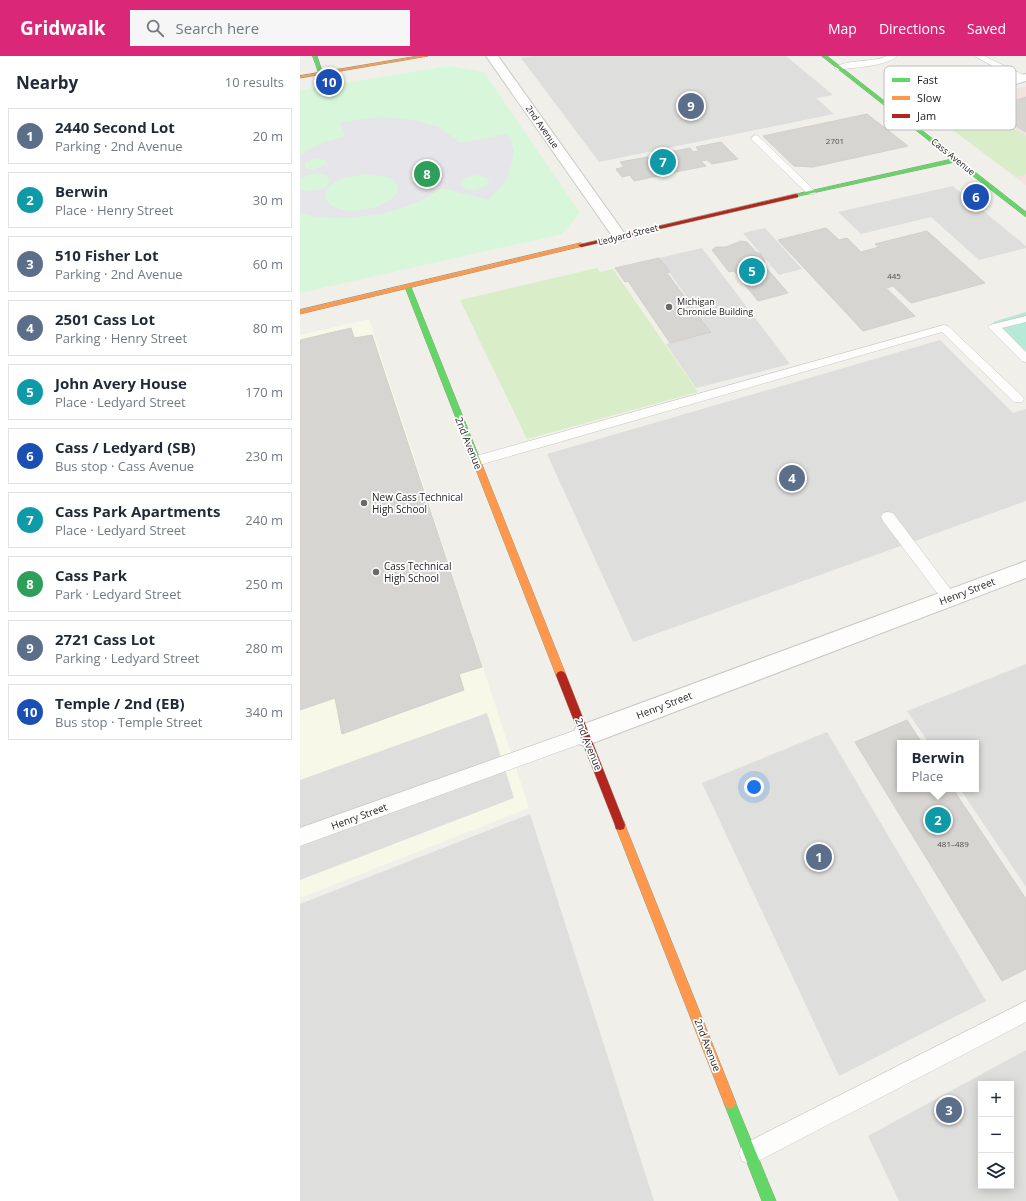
<!DOCTYPE html>
<html lang="en">
<head>
<meta charset="utf-8">
<style>
  body { margin:0; font-family:"Open Sans",sans-serif; background:#f6f6f7; color:#1f2937 }
  .controls { position:absolute; right:12px; bottom:12px; display:grid; overflow:hidden; border-radius:0px; box-shadow:0 2px 10px #0003 }
  .controls button { width:36px; height:36px; display:grid; place-items:center; padding:0; border:0; border-bottom:1px solid #e0e1e3; background:#fff; color:#1f2937; font:20px sans-serif }
  .you { position:absolute; left:454px; top:731px; width:14px; height:14px; margin:-10px; border:3px solid #fff; border-radius:50%; background:#1a73e8; box-shadow:0 0 0 6px #1a73e833 }
  .badge { display:grid; place-items:center; width:26px; height:26px; border-radius:50%; background:#db2777; color:#fff; font-size:13px; font-weight:700 }
  .pin { position:absolute; translate:-50% -50%; border:2px solid #fff; box-shadow:0 1px 4px #0006 }
  .popup { position:absolute; left:597px; top:684px; width:82px; height:52px; box-sizing:border-box; display:grid; place-content:center; border-radius:0px; background:#fff; filter:drop-shadow(0 1px 3px #0005); font-size:13px; white-space:nowrap; color:#747a83 }
  .popup b { font-size:15px; color:#1f2937 }
  .popup::after { content:''; position:absolute; left:50%; top:100%; margin-left:-8px; border:8px solid transparent; border-top-color:#fff }
  .list { margin:0; padding:0; list-style:none }
  h2 { display:flex; justify-content:space-between; align-items:center; height:52px; margin:0; padding:0 16px; font-size:17px }
  h2 small { font-size:13px; font-weight:400; color:#747a83 }
  .list li { display:grid; grid-template-columns:26px 1fr auto; gap:12px; align-items:center; box-sizing:border-box; height:56px; margin:0 8px 8px; padding:0 8px; border:1px solid #e0e1e3; border-radius:0px }
  .list b { display:block; font-size:15px; white-space:nowrap }
  .list p { margin:0; font-size:13px; white-space:nowrap; color:#747a83 }
  .list em { font-size:13px; font-style:normal; color:#747a83 }
  .icon { flex:none; width:22px; height:22px; fill:none; stroke:currentColor; stroke-width:2; stroke-linecap:round; stroke-linejoin:round }
  .map { position:relative; flex:none; width:726px; height:1145px; overflow:hidden }
  header { display:flex; align-items:center; gap:24px; box-sizing:border-box; height:56px; padding:0 20px; background:#db2777; color:#fff }
  header strong { font-size:19px }
  nav { display:flex; gap:22px; margin-inline-start:auto; font-size:14px }
  .search { width:280px; height:36px; background:#f6f6f7; display:flex; align-items:center; gap:10px; box-sizing:border-box; padding:0 14px; border-radius:0px; color:#747a83; font-size:15px }
  main { display:flex }
  aside { flex:1; background:#fff }
  .map>svg:first-child { display:block }
  .commercial { fill:#f2e3e0 }
  .education { fill:#f7f8e7 }
  .religious { fill:#dededc; fill-rule:evenodd }
  .grass { fill:#d9eec8 }
  .park { fill:#d8f7da }
  .pitch { fill:#b4ead7 }
  .plaza { fill:#e6e5e9; fill-rule:evenodd }
  .building { fill:#d7d5d1; stroke:#d3d0cb }
  .lines { fill:none; stroke-linecap:round; stroke-linejoin:round }
  .lane-casing { stroke:#c9c8c6; stroke-width:1 }
  .street-casing { stroke:#c9c8c6; stroke-width:2 }
  .fast-casing { stroke:#979b80; stroke-width:1 }
  .slow-casing { stroke:#979b80; stroke-width:1 }
  .jam-casing { stroke:#979b80; stroke-width:1 }
  .lane { fill:#fdfdfc; fill-rule:evenodd }
  .street { fill:#fdfdfc; fill-rule:evenodd }
  .fast { fill:#63d668; fill-rule:evenodd }
  .slow { fill:#ff974d; fill-rule:evenodd }
  .jam { fill:#b3261e; fill-rule:evenodd }
  .poi-dot { fill:#6a6a68; stroke:#fff; stroke-width:1.5 }
  .labels { text-anchor:middle; stroke-width:3.5; stroke-linejoin:round; paint-order:stroke }
  .number-label { font-size:8px; fill:#4f4f4e }
  .far-street-label { font-size:9px; fill:#222; stroke:#fff }
  .far-poi-label { font-size:9px; fill:#222; stroke:#fff; text-anchor:start }
  .street-label { font-size:10px; fill:#222; stroke:#fff }
  .poi-label { font-size:10px; fill:#222; stroke:#fff; text-anchor:start }
  .key { fill:#fff; stroke:#bdbdbd; stroke-width:1 }
  .key-label { font-size:11px; fill:#222 }
</style>
</head>
<body>
<header>
<strong>Gridwalk</strong>
<div class="search"><svg class="icon" aria-label="search" viewBox="0 0 24 24"><circle cx="10" cy="10" r="6"/><path d="M15 15l6 6"/></svg>Search here</div>
<nav><a>Map</a><a>Directions</a><a>Saved</a></nav>
</header>
<main>
<aside>
<h2>Nearby<small>10 results</small></h2>
<ul class="list">
<li><span class="badge" style="background:#5c6f8a">1</span><div><b>2440 Second Lot</b><p>Parking · 2nd Avenue</p></div><em>20 m</em></li>
<li><span class="badge" style="background:#0f9aa8">2</span><div><b>Berwin</b><p>Place · Henry Street</p></div><em>30 m</em></li>
<li><span class="badge" style="background:#5c6f8a">3</span><div><b>510 Fisher Lot</b><p>Parking · 2nd Avenue</p></div><em>60 m</em></li>
<li><span class="badge" style="background:#5c6f8a">4</span><div><b>2501 Cass Lot</b><p>Parking · Henry Street</p></div><em>80 m</em></li>
<li><span class="badge" style="background:#0f9aa8">5</span><div><b>John Avery House</b><p>Place · Ledyard Street</p></div><em>170 m</em></li>
<li><span class="badge" style="background:#1a4fb4">6</span><div><b>Cass / Ledyard (SB)</b><p>Bus stop · Cass Avenue</p></div><em>230 m</em></li>
<li><span class="badge" style="background:#0f9aa8">7</span><div><b>Cass Park Apartments</b><p>Place · Ledyard Street</p></div><em>240 m</em></li>
<li><span class="badge" style="background:#2e9e5b">8</span><div><b>Cass Park</b><p>Park · Ledyard Street</p></div><em>250 m</em></li>
<li><span class="badge" style="background:#5c6f8a">9</span><div><b>2721 Cass Lot</b><p>Parking · Ledyard Street</p></div><em>280 m</em></li>
<li><span class="badge" style="background:#1a4fb4">10</span><div><b>Temple / 2nd (EB)</b><p>Bus stop · Temple Street</p></div><em>340 m</em></li>
</ul>
</aside>
<div class="map">
<svg width="726" height="1145" viewBox="0 0 726 1145">
  <rect width="100%" height="100%" fill="#f0efea"/>
  <!-- commercial -->
  <polygon class="commercial" points="726,30 726,129 631,57"/>
  <!-- education -->
  <polygon class="education" points="69,263 229,752 0,842 0,279"/>
  <!-- religious -->
  <g class="religious">
    <polygon points="232,0 486,0 533,39 516,42 534,58 299,106 221,2"/>
    <polygon points="653,130 726,190 726,192 679,204 631,161 561,178 538,156"/>
    <polygon points="465,172 502,213 479,219 443,177"/>
    <polygon points="402,192 490,308 396,332 366,288 411,275 359,202"/>
    <polygon points="640,284 713,357 726,353 726,445 333,586 247,398"/>
    <polygon points="726,608 726,831 660,733 676,733 676,687 629,687 607,655"/>
    <polygon points="187,657 214,742 0,824 0,724"/>
    <polygon points="527,676 686,945 539,1020 402,727"/>
    <polygon points="230,758 354,1145 0,1145 0,848"/>
    <path d="M 726,994 L 726,1145 L 599,1145 L 568,1080 ZM 681,1028 L 711,1028 L 711,1130 L 681,1130 Z"/>
  </g>
  <!-- grass -->
  <g class="grass">
    <polygon points="682,54 726,80 726,118 716,121 643,67"/>
    <polygon points="297,212 300,216 313,213 398,336 227,383 160,244"/>
  </g>
  <!-- park -->
  <polygon class="park" points="149,10 184,16 280,157 262,178 0,237 0,34"/>
  <!-- pitch -->
  <polygon class="pitch" points="726,256 726,296 693,266"/>
  <!-- plaza -->
  <path class="plaza" d="M 82,61 L 113,64 L 138,71 L 156,83 L 159,87 L 207,78 L 211,84 L 214,97 L 208,122 L 189,144 L 142,132 L 119,146 L 83,158 L 50,162 L 16,161 L 0,157 L 0,134 L 9,135 L 21,133 L 26,131 L 30,124 L 26,119 L 21,118 L 10,118 L 0,122 L 0,100 L 11,92 L 24,86 L 45,80 L 40,66 ZM 13,103 L 23,104 L 25,105 L 26,108 L 14,114 L 5,112 L 5,107 ZM 67,118 L 87,121 L 94,124 L 97,129 L 98,135 L 94,141 L 77,151 L 54,155 L 42,154 L 32,150 L 27,145 L 25,140 L 27,133 L 34,127 L 43,122 ZM 176,119 L 188,122 L 189,125 L 187,130 L 175,134 L 166,133 L 161,129 L 161,125 L 164,122 Z"/>
  <!-- building -->
  <g class="building">
    <polygon points="726,41 726,76 686,53"/>
    <polygon points="567,58 608,90 513,111 494,110 463,80"/>
    <polygon points="421,86 438,103 412,108 407,104 401,105 406,110 370,117 366,113 359,114 363,119 334,125 330,119 322,121 316,113 324,111 320,106 348,101 352,105 358,103 354,99 390,92 393,96 399,95 396,91"/>
    <polygon points="526,172 539,184 547,182 561,196 579,191 575,188 627,175 685,227 611,247 593,230 586,232 615,260 563,275 478,184"/>
    <polygon points="441,185 447,186 456,196 461,198 464,203 465,207 463,208 488,237 458,245 434,215 429,216 412,194 416,191 426,191"/>
    <polygon points="359,202 370,216 367,217 411,276 370,287 328,225 325,226 315,212"/>
    <polygon points="51,272 54,282 72,279 182,611 159,618 164,634 42,678 35,642 0,654 0,284"/>
    <polygon points="607,664 622,687 600,687 600,733 653,733 726,843 726,913 702,925 555,686"/>
  </g>
  <g class="lines">
    <!-- lane casing -->
    <g class="lane-casing">
      <g id="lane">
        <path d="M 587,0 L 597,0 C 585,11 554,11 538,14 L 534,12 C 545,3 572,7 587,0 Z"/>
        <polygon points="674,0 684,0 726,20 726,23 720,24"/>
        <polygon points="455,79 458,80 514,134 516,136 514,138 508,138 452,84 451,82"/>
        <polygon points="726,260 726,266 702,272 726,296 726,306 722,305 688,271 690,269"/>
        <polygon points="644,269 648,270 722,340 724,343 722,346 714,346 642,276 176,410 171,408 170,405 171,402 176,400"/>
        <polygon points="588,456 593,457 654,538 656,542 654,546 649,548 644,546 583,465 581,461 583,457"/>
        <polygon points="285,671 291,674 293,679 291,684 0,790 0,772"/>
        <polygon points="726,945 726,966 458,1105 450,1108 442,1105 439,1097 442,1089"/>
      </g>
    </g>
    <!-- street casing -->
    <g class="street-casing">
      <g id="street">
        <polygon points="186,0 198,0 325,178 327,181 325,184 320,185 315,184"/>
        <polygon points="726,18 726,25 603,61 595,61 593,58 595,55"/>
        <polygon points="726,505 726,522 285,690 276,687 273,679 276,671"/>
      </g>
    </g>
    <!-- fast casing -->
    <g class="fast-casing">
      <g id="fast">
        <polygon points="13,0 17,0 23,18 19,17"/>
        <polygon points="522,0 527,0 726,156 726,161 655,106 494,141 494,139 496,138 652,103"/>
        <polygon points="108,229 111,231 181,406 180,408 177,409 173,406 105,231"/>
        <polygon points="430,1041 434,1043 476,1145 462,1145 424,1047 426,1043"/>
      </g>
    </g>
    <!-- slow casing -->
    <g class="slow-casing">
      <g id="slow">
        <polygon points="118,0 128,0 0,22 0,20"/>
        <polygon points="281,187 283,188 283,190 0,258 0,254"/>
        <polygon points="177,403 181,406 266,619 264,622 261,623 258,622 256,619 173,406"/>
        <polygon points="320,764 324,765 325,769 436,1047 434,1051 430,1053 426,1051 424,1047 315,769 316,765"/>
      </g>
    </g>
    <!-- jam casing -->
    <g class="jam-casing">
      <g id="jam">
        <polygon points="496,138 498,139 498,141 281,191 278,189"/>
        <polygon points="261,615 264,616 266,619 325,769 324,773 320,774 316,773 315,769 256,619 258,616"/>
      </g>
    </g>
    <!-- lane -->
    <use href="#lane" class="lane"/>
    <!-- street -->
    <use href="#street" class="street"/>
    <!-- fast -->
    <use href="#fast" class="fast"/>
    <!-- slow -->
    <use href="#slow" class="slow"/>
    <!-- jam -->
    <use href="#jam" class="jam"/>
  </g>
  <!-- markers -->
  <g class="poi-dot">
    <circle cx="369" cy="251" r="4"/>
    <circle cx="64" cy="447" r="4"/>
    <circle cx="76" cy="516" r="4"/>
  </g>
  <g class="labels">
    <!-- number labels -->
    <g class="number-label">
      <text x="535" y="88">2701</text>
      <text x="594" y="223">445</text>
      <text x="653" y="791">481–489</text>
    </g>
    <!-- far-street labels -->
    <g class="far-street-label">
      <text transform="translate(242 71) rotate(55)" y="3">2nd Avenue</text>
      <text transform="translate(653 101) rotate(39)" y="3">Cass Avenue</text>
      <text transform="translate(328 179) rotate(-14)" y="3">Ledyard Street</text>
    </g>
    <!-- far-poi labels -->
    <g class="far-poi-label">
      <text x="377" y="249">Michigan<tspan x="377" dy="10">Chronicle Building</tspan></text>
    </g>
    <!-- street labels -->
    <g class="street-label">
      <text transform="translate(169 387) rotate(68)" y="4">2nd Avenue</text>
      <text transform="translate(667 535) rotate(-21)" y="4">Henry Street</text>
      <text transform="translate(364 649) rotate(-21)" y="4">Henry Street</text>
      <text transform="translate(289 688) rotate(68)" y="4">2nd Avenue</text>
      <text transform="translate(59 760) rotate(-20)" y="4">Henry Street</text>
      <text transform="translate(408 989) rotate(69)" y="4">2nd Avenue</text>
    </g>
    <!-- poi labels -->
    <g class="poi-label">
      <text x="72" y="445">New Cass Technical<tspan x="72" dy="12">High School</tspan></text>
      <text x="84" y="514">Cass Technical<tspan x="84" dy="12">High School</tspan></text>
    </g>
  </g>
  <!-- legend -->
  <rect x="584" y="10" width="132" height="64" rx="6" class="key"/>
  <rect x="592" y="22" width="18" height="4" fill="#63d668"/>
  <rect x="592" y="40" width="18" height="4" fill="#ff974d"/>
  <rect x="592" y="58" width="18" height="4" fill="#b3261e"/>
  <g class="key-label">
    <text x="617" y="28">Fast</text>
    <text x="617" y="46">Slow</text>
    <text x="617" y="64">Jam</text>
  </g>
</svg>
<div class="controls">
<button>+</button>
<button>−</button>
<button><svg class="icon" aria-label="layers" viewBox="0 0 24 24"><path d="M12 4l9 5-9 5-9-5zM3 14l9 5 9-5"/></svg></button>
</div>
<div class="you"></div>
<div class="pin badge" style="left:519px;top:801px;background:#5c6f8a">1</div>
<div class="pin badge" style="left:638px;top:764px;background:#0f9aa8">2</div>
<div class="popup"><b>Berwin</b>Place</div>
<div class="pin badge" style="left:649px;top:1054px;background:#5c6f8a">3</div>
<div class="pin badge" style="left:492px;top:422px;background:#5c6f8a">4</div>
<div class="pin badge" style="left:452px;top:215px;background:#0f9aa8">5</div>
<div class="pin badge" style="left:676px;top:141px;background:#1a4fb4">6</div>
<div class="pin badge" style="left:363px;top:106px;background:#0f9aa8">7</div>
<div class="pin badge" style="left:127px;top:118px;background:#2e9e5b">8</div>
<div class="pin badge" style="left:391px;top:50px;background:#5c6f8a">9</div>
<div class="pin badge" style="left:29px;top:26px;background:#1a4fb4">10</div>
</div>
</main>
</body>
</html>
